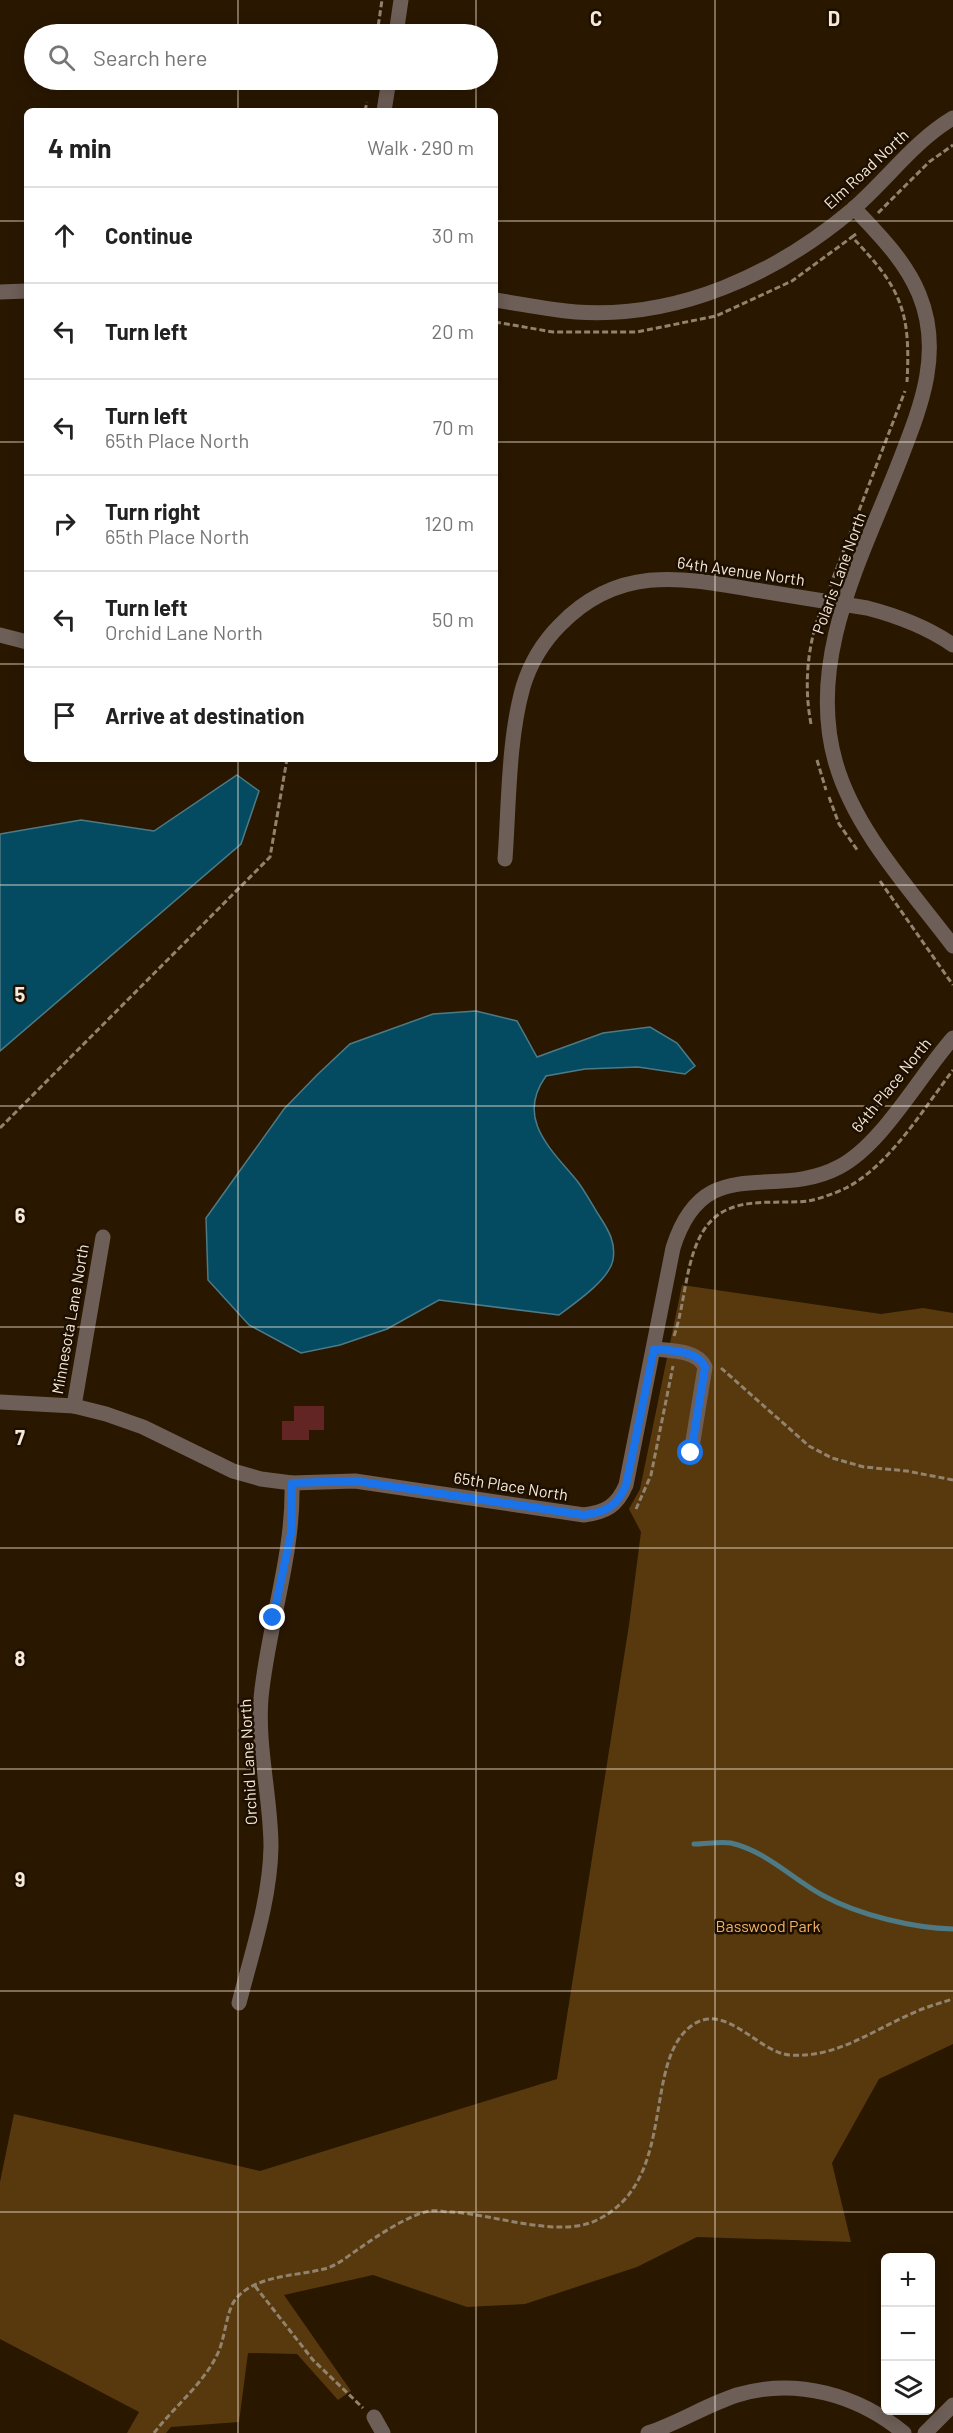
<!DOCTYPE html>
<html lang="en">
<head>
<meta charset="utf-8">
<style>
  body { margin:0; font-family:Barlow,sans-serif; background:#f2f2f2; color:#222 }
  .controls { position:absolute; right:18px; bottom:18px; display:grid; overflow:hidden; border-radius:9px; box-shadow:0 3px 15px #0003 }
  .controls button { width:54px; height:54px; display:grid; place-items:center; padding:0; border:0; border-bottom:2px solid #e0e0e0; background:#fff; color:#222; font:30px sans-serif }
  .stop { position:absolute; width:18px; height:18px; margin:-14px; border:4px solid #1a73e8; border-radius:50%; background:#fff }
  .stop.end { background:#1a73e8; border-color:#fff; box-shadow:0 2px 6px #0008 }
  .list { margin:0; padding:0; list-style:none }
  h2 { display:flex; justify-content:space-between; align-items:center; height:78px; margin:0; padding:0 24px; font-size:26px }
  h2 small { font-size:20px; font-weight:400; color:#767676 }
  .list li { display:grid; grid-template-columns:39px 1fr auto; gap:18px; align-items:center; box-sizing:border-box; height:96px; padding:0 24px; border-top:2px solid #e0e0e0 }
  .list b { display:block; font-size:22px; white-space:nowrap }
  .list p { margin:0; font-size:20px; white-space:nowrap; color:#767676 }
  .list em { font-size:20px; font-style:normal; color:#767676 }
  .icon { flex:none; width:33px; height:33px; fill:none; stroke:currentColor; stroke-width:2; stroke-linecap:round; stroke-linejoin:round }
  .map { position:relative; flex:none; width:953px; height:2433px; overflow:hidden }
  .search { position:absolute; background:#fff; box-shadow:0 3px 15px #0003; left:24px; top:24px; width:474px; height:66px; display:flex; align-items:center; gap:15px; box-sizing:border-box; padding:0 21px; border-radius:33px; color:#767676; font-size:22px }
  .panel { position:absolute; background:#fff; box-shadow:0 3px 15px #0003; left:24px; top:108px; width:474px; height:654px; border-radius:9px }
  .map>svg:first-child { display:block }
  .green { fill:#58390d }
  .water { fill:#044b61; stroke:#4d7a85; stroke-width:1.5 }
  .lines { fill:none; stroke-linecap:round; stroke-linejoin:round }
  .stream { stroke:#4d7a85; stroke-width:5 }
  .building { fill:#622524 }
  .path { stroke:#92836f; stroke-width:3; stroke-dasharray:6 3; stroke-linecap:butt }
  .minor { stroke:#6d5f57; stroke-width:15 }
  .route { stroke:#1a73e8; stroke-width:8 }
  .grid { fill:none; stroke:#f6e9d9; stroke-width:1.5; stroke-opacity:0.55 }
  .labels { text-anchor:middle; stroke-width:5; stroke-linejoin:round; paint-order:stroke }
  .street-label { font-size:16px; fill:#f6e9d9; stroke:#1d0f00 }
  .park-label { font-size:16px; fill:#f1b365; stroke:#1d0f00 }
  .grid-label { font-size:20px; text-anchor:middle; font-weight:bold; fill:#f6e9d9; stroke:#1d0f00; stroke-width:5; stroke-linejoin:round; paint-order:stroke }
</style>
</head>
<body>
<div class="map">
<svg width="953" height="2433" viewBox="0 0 953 2433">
  <rect width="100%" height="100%" fill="#291700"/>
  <!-- green -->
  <polygon class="green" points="682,1285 881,1314 923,1308 953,1313 953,2044 879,2079 832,2163 851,2242 697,2237 637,2267 525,2304 467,2307 373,2275 284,2295 351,2391 338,2400 297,2354 248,2353 239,2422 171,2427 166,2433 127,2433 139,2412 0,2339 0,2182 14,2114 260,2171 557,2079 629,1625 641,1532 629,1509 640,1489"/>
  <!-- water -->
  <g class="water">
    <polygon points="237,775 259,791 241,844 0,1051 0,834 81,820 154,831"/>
    <path d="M 476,1011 L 517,1021 L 537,1057 L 603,1033 L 650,1027 L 677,1043 L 695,1066 L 685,1074 L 638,1067 L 585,1069 L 546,1076 C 515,1119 551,1149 578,1182 C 586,1193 593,1206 600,1217 C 609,1231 616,1243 613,1260 C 609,1280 575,1303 559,1315 L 439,1300 L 387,1329 L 340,1345 L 301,1353 L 249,1325 L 208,1280 L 206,1218 L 284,1109 L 317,1075 L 350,1044 L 433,1014 Z"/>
  </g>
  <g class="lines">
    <!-- stream -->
    <path class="stream" d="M 694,1844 C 706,1844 720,1841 731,1843 C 768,1852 792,1879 824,1896 C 859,1915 913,1928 953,1929"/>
  </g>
  <!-- building -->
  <polygon class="building" points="294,1406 324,1406 324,1430 309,1430 309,1440 282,1440 282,1421 294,1421"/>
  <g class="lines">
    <!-- path -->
    <g class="path">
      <polyline points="377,34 382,0"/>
      <polyline points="365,111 367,102"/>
      <polyline points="878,213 929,162 953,145"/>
      <path d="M 856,234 L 852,237 C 901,288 911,311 907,382"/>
      <polyline points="495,322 553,332 637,332 716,316 792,281 852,237"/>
      <polyline points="830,586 905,391"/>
      <path d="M 811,724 C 804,688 807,649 819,615"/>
      <polyline points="817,760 826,790"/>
      <polyline points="829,797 839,824 858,851"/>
      <polyline points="880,881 953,985"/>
      <polyline points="0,1128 270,857 287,759"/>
      <path d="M 674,1336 C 686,1302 685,1256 706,1227 C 730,1194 773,1205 808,1201 C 819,1199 836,1193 846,1188 C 890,1165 924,1108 953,1070"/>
      <polyline points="721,1368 809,1446 832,1458 864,1467 907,1471 953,1480"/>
      <polyline points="636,1509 651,1475 673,1366"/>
      <polyline points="255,2286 313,2360 363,2408"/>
      <path d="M 154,2433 C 174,2407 203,2384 217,2355 C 225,2340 226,2312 235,2300 C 254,2275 297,2276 324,2269 C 337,2266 349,2255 360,2248 C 377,2236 410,2214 430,2211 C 437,2210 445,2212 451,2212 C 494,2214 559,2239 597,2220 C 680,2180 640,2059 694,2024 C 727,2003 759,2053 790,2055 C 837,2058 871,2031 913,2013 C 926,2007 940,2003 953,1999"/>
    </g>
    <!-- minor -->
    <g class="minor">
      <polyline points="396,34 401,0"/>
      <polyline points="384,111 389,80"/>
      <path d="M 854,208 C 879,235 905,260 919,294 C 943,352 921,406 900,460 C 863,556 805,659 836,764 C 856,832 911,890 953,946"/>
      <polyline points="0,292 27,291"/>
      <path d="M 495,300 C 522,304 549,310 576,312 C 678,319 776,274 852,210 C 887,180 913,142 953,118"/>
      <polyline points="0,635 27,642"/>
      <path d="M 505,859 C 509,805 508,740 523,687 C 530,664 542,643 560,625 C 618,565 680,577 755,590 C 792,596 830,602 867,608 C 898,616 927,627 953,645"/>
      <path d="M 654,1349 C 672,1351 697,1350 705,1367 L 691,1453"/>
      <path d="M 0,1402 L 74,1406 L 106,1414 L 143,1427 L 233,1471 L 261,1479 L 292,1483 L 355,1481 L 584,1515 C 606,1512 617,1506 626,1485 L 673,1248 C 704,1149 773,1202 839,1167 C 882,1145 920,1075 953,1038"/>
      <polyline points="74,1406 103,1237"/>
      <path d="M 239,2003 C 252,1952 270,1900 271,1847 C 271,1798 257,1747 261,1698 C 268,1625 294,1556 292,1483"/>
      <polyline points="374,2417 383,2433"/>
      <path d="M 648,2433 C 679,2423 706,2405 737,2395 C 796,2377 858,2395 904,2433"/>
      <polyline points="925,2433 953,2405"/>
    </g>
  </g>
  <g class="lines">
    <!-- route -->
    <path class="route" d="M 273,1618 L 291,1533 L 292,1483 L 356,1481 L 584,1515 C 607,1512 617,1506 626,1485 L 654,1349 C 672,1351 697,1350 705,1367 L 691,1453"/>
  </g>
  <!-- grid -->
  <path class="grid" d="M 238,0 L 238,34M 476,0 L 476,34M 715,0 L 715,2433M 238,80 L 238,111M 476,80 L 476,111M 0,221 L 27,221M 495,221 L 953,221M 0,442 L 27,442M 495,442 L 953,442M 0,664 L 27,664M 495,664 L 953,664M 238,759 L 238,2433M 476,759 L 476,2433M 0,885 L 953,885M 0,1106 L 953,1106M 0,1327 L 953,1327M 0,1548 L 953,1548M 0,1769 L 953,1769M 0,1991 L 953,1991M 0,2212 L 953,2212"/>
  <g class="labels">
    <!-- street labels -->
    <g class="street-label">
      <text transform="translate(866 169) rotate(-43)" y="6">Elm Road North</text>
      <text transform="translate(741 571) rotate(8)" y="6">64th Avenue North</text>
      <text transform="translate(839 573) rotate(-70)" y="6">Polaris Lane North</text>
      <text transform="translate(891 1085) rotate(-51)" y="6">64th Place North</text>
      <text transform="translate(70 1319) rotate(-80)" y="6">Minnesota Lane North</text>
      <text transform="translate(511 1486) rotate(9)" y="6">65th Place North</text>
      <text transform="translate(248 1762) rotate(-93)" y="6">Orchid Lane North</text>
    </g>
    <!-- park labels -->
    <g class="park-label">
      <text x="768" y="1932">Basswood Park</text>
    </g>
  </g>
  <g class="grid-label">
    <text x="596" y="26">C</text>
    <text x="834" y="26">D</text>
    <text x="20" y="1002">5</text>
    <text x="20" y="1223">6</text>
    <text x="20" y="1445">7</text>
    <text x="20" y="1666">8</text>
    <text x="20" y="1887">9</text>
  </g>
</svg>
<div class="controls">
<button>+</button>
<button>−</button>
<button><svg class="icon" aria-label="layers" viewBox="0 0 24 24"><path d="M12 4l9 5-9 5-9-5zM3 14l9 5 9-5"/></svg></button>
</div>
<div class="stop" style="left:691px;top:1453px"></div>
<div class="stop end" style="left:273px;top:1618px"></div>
<div class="search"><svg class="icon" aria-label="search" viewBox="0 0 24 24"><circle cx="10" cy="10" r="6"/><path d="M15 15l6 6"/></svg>Search here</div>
<section class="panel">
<h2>4 min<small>Walk · 290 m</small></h2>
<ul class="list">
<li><svg class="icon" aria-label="ahead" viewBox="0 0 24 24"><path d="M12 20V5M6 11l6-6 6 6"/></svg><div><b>Continue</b></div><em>30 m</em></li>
<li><svg class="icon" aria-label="left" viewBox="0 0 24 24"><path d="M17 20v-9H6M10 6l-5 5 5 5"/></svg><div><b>Turn left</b></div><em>20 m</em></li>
<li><svg class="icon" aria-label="left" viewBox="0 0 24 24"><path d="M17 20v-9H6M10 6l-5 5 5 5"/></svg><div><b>Turn left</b><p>65th Place North</p></div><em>70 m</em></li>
<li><svg class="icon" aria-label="right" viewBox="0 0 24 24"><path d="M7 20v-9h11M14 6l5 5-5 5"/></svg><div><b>Turn right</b><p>65th Place North</p></div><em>120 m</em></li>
<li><svg class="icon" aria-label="left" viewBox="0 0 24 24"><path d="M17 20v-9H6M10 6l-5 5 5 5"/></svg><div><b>Turn left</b><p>Orchid Lane North</p></div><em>50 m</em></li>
<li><svg class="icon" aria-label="arrive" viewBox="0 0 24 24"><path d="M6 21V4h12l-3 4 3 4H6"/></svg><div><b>Arrive at destination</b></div></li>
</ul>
</section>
</div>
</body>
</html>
